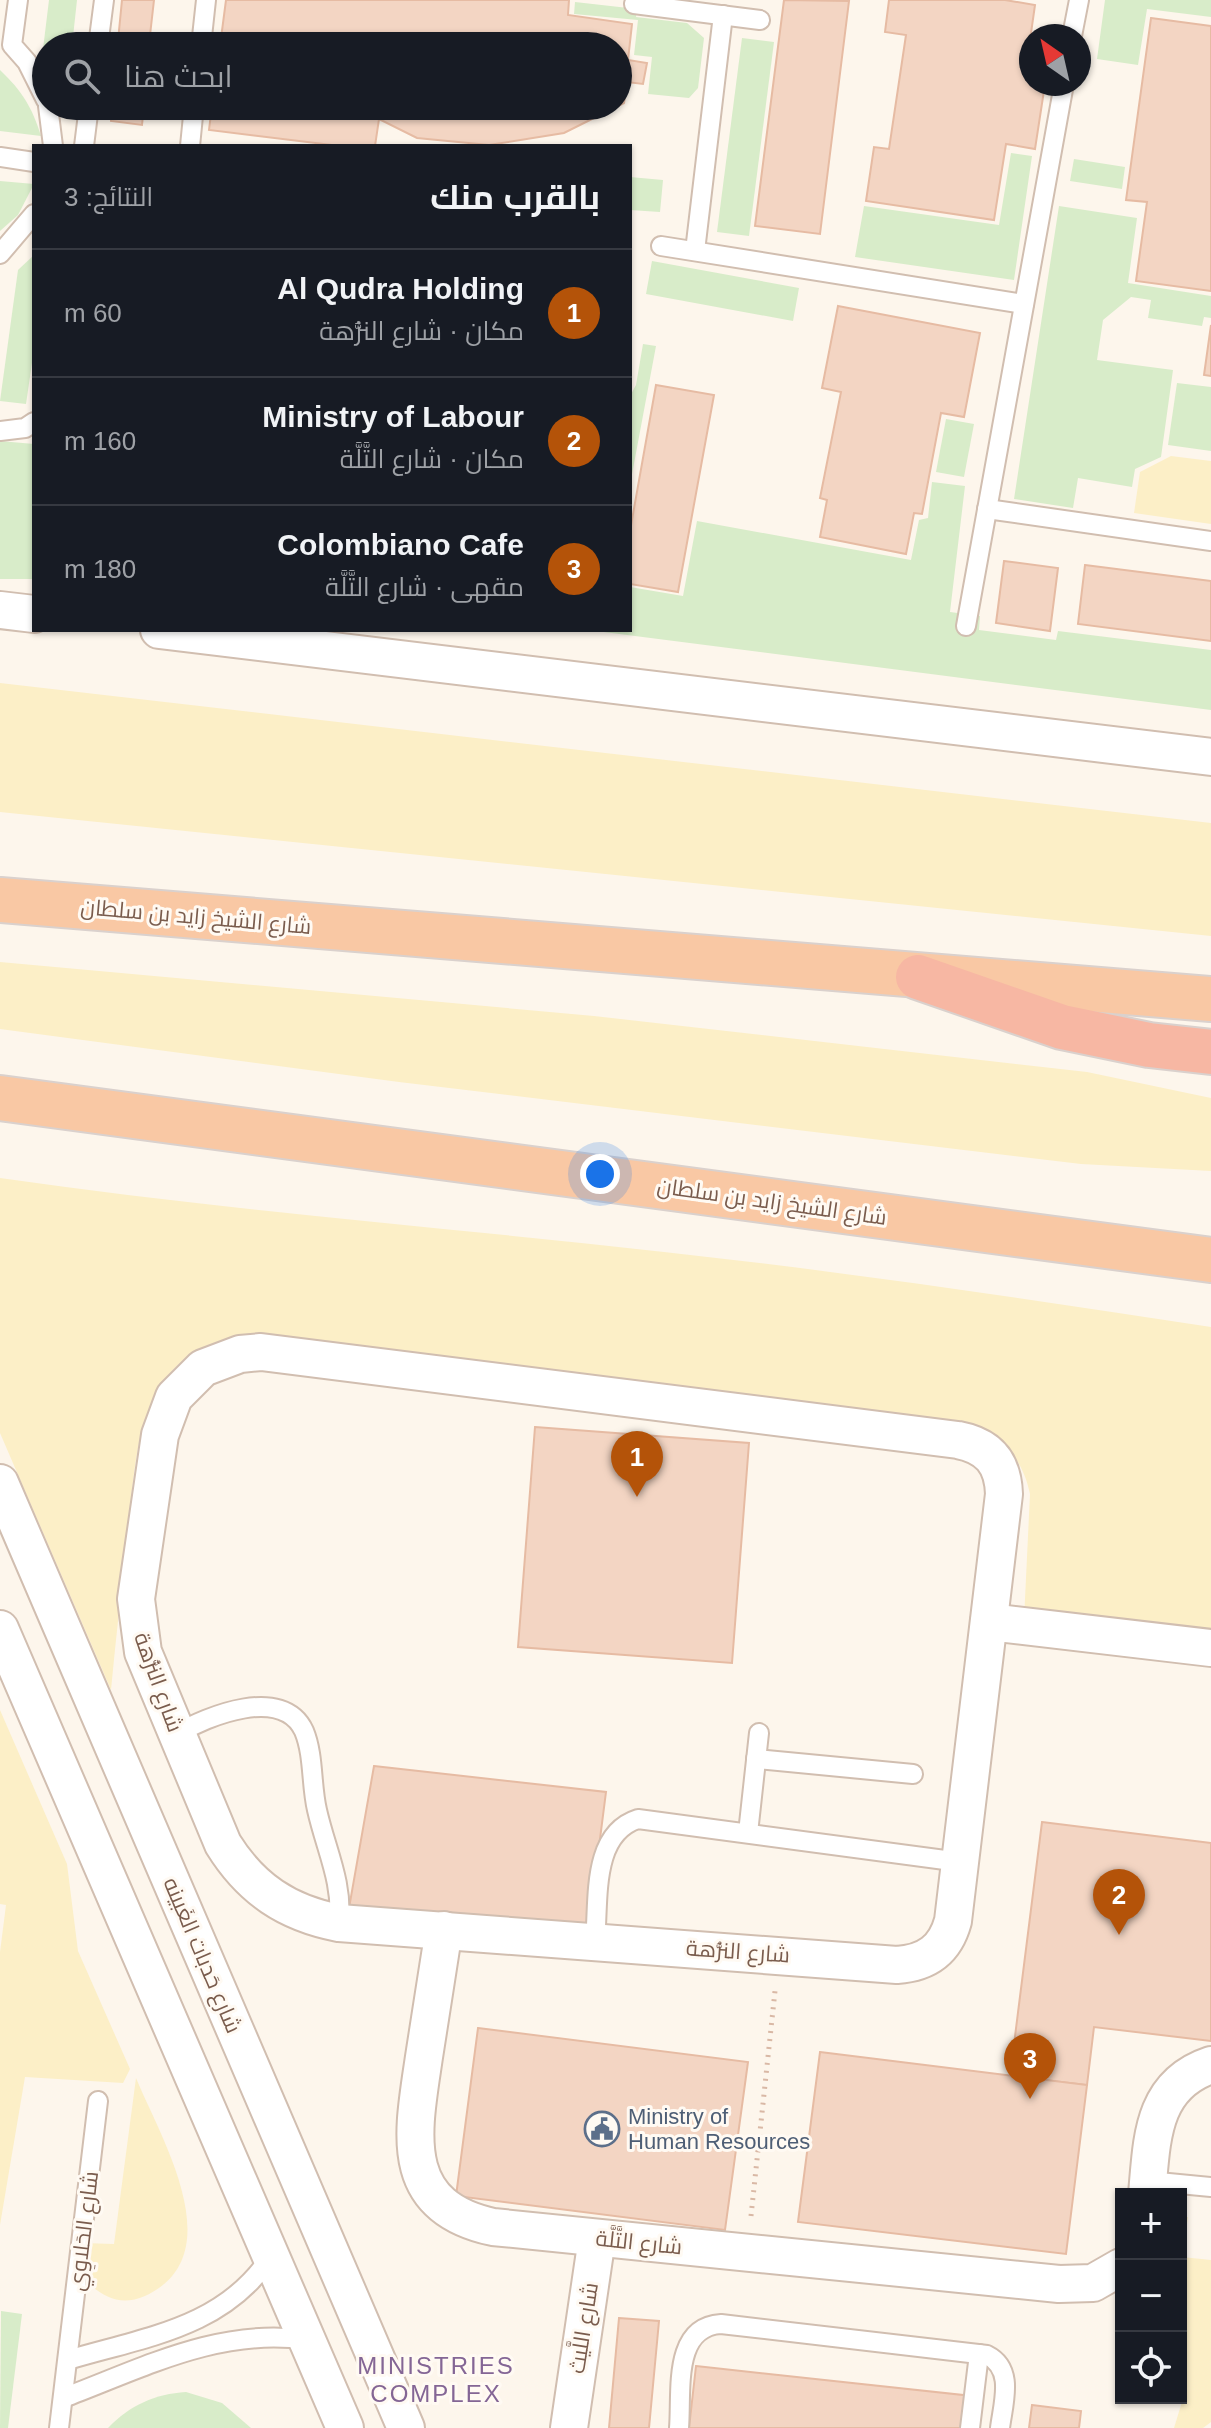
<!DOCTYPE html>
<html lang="ar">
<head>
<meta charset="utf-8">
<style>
  body { margin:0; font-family:Arial,Cairo,sans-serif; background:#242831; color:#f1f3f6; direction:rtl }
  .controls { position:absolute; right:24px; bottom:24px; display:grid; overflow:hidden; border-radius:0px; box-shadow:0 2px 6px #0004 }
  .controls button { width:72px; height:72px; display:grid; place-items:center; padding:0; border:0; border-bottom:2px solid #363941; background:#171b24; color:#f1f3f6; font:40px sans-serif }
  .compass { position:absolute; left:1019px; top:24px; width:72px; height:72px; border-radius:50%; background:#171b24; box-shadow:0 2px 6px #0004; rotate:326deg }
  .you { position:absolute; left:600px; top:1174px; width:28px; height:28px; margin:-20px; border:6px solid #fff; border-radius:50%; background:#1a73e8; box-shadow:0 0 0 12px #1a73e833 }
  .badge { display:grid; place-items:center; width:52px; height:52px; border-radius:50%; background:#b45309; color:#fff; font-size:26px; font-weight:700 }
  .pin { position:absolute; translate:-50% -66px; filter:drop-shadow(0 2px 4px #0008) }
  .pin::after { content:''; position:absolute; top:42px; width:28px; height:24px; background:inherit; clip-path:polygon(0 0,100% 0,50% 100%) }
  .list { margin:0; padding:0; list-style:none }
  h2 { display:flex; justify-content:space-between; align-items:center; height:104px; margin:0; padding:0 32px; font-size:34px }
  h2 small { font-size:26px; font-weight:400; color:#9ea1a6 }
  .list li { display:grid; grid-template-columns:52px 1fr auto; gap:24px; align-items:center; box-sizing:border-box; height:128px; padding:0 32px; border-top:2px solid #363941 }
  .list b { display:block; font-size:30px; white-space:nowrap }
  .list p { margin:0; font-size:26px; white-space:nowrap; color:#9ea1a6 }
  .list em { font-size:26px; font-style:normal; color:#9ea1a6 }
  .icon { flex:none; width:44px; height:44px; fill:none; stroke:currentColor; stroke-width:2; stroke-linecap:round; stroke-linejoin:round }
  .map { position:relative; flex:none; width:1211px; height:2428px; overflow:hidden; direction:ltr }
  .search { position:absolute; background:#171b24; box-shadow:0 2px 6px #0004; left:32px; top:32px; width:600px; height:88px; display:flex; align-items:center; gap:20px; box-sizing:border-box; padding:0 28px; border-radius:44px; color:#9ea1a6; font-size:30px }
  .panel { position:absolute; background:#171b24; box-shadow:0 2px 6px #0004; left:32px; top:144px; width:600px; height:488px; border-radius:0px; direction:rtl }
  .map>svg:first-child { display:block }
  .green { fill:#d8ecc9 }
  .sand { fill:#fcefc7 }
  .building { fill:#f3d5c3; stroke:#e6bba3; stroke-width:2 }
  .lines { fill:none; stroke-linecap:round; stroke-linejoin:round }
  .service-casing { stroke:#d1beb0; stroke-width:22 }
  .minor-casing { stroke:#d1beb0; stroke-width:40 }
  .trunk-casing { stroke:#dad1cd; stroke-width:48 }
  .motorway-casing { stroke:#dad1cd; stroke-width:48 }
  .path { stroke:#d9b8a5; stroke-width:5; stroke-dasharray:2 6; stroke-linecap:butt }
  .service { stroke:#fff; stroke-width:18 }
  .minor { stroke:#fff; stroke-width:36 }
  .trunk { stroke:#f9c8a4; stroke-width:44 }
  .motorway { stroke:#f7b7a3; stroke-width:44 }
  .labels { text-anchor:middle; stroke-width:6; stroke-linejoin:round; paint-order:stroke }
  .street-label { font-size:22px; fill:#7a5c4d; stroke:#fffaf3 }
  .service-label { font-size:22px; fill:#4e5e75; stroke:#fffaf3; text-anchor:start }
  .neighbourhood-label { font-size:24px; letter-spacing:2px; fill:#846695; stroke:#fffaf3 }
</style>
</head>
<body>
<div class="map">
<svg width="1211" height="2428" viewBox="0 0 1211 2428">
  <rect width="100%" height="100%" fill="#fdf6ec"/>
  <!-- green -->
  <g class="green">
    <polygon points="49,0 77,0 72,46 46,46 46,52 43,49"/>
    <polygon points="1105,0 1211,0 1211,17 1147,9 1138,65 1097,59"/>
    <polygon points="575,2 637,9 636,17 687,23 704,38 698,88 689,98 648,94 652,57 634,55 638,20 574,14"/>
    <polygon points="742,38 774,42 749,236 717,232"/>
    <path d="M 0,70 C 22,91 32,107 41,136 L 0,131 Z"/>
    <polygon points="1011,153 1032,156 1014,280 855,257 864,206 999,225"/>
    <polygon points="1074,159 1125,167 1122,189 1070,181"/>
    <polygon points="630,177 663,180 660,212 630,210"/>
    <polygon points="0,181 34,184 18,215 0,231"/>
    <polygon points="1059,206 1137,218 1128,283 1211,296 1211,318 1204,317 1202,326 1148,318 1151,300 1131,297 1103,320 1097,360 1173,370 1161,457 1135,469 1132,487 1078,478 1073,508 1014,499"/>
    <polygon points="34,255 34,349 26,404 0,401 18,270"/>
    <polygon points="652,261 799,288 793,321 646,294"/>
    <polygon points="643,344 656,346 630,485 630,396 636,385"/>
    <polygon points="1177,383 1211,387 1211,451 1168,445"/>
    <polygon points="946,419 974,424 964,477 936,472"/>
    <polygon points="0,441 34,444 34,579 0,579"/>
    <polygon points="932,482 965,486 950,612 980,616 979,630 1056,640 1058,631 1211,650 1211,710 588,630 630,630 630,587 683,596 697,521 911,560 919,520 928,518"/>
    <polygon points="1,2311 22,2314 8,2428 0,2428"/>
    <path d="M 186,2392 L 222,2403 L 251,2428 L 108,2428 C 130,2405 155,2394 186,2392 Z"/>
  </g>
  <!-- sand -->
  <g class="sand">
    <polygon points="1171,456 1211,461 1211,524 1134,513 1140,472"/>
    <polygon points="0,683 1211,823 1211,936 0,812"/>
    <polygon points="0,962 594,1016 1087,1072 1211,1098 1211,1171 1081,1164 399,1082 0,1029"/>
    <path d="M 0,1178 C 220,1210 443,1227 664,1252 C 847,1272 1029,1299 1211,1327 L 1211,1641 L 1024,1620 L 1030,1494 C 1022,1455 1001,1438 964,1426 L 257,1333 C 140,1347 138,1435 128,1531 C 122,1584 116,1637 111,1690 L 0,1433 Z"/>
    <polygon points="0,1710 67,1864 78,1951 130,2069 123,2083 25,2077 0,2225 0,1952 6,1905 0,1904"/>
    <path d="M 136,2078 C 161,2139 233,2255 145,2296 C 120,2307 103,2297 85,2280 L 83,2243 L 114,2244 Z"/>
    <polygon points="1188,2217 1182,2257 1211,2260 1211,2422 1203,2428 1174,2428 1185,2392 1181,2369 1181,2218"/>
  </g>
  <!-- building -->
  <g class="building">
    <polygon points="122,0 154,0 149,44 118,41"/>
    <polygon points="226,0 569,0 568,15 632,24 628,60 647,63 643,84 627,82 624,103 564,133 489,145 417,138 379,119 375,146 340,146 209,130 212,106 618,106 618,46 220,46"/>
    <polygon points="784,0 849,1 820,234 755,226"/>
    <polygon points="889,0 1005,0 1035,5 1030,40 1031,84 1045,84 1035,149 1006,144 994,220 866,201 874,147 889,149 906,35 885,32"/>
    <polygon points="1151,18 1211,26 1211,291 1136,281 1147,202 1126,200"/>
    <polygon points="112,106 144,106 142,125 111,121"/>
    <polygon points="838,306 980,333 964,417 941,413 922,514 914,513 906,554 820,537 827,500 820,498 841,392 822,388"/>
    <polygon points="1211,325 1211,376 1204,375"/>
    <polygon points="656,385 714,395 678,592 630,584 630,531"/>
    <polygon points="1004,561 1058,568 1050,631 996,623"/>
    <polygon points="1085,565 1211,581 1211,641 1078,624"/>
    <polygon points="535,1427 749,1443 732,1663 518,1647"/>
    <polygon points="374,1766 606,1792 588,1933 349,1908"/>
    <polygon points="1042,1822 1211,1843 1211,2041 1094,2027 1087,2085 1010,2076"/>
    <polygon points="478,2028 748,2062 725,2230 456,2196"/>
    <polygon points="820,2052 1087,2085 1066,2254 798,2222"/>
    <polygon points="619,2318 659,2321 649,2428 609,2428"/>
    <polygon points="696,2366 972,2396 968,2428 689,2428"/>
    <polygon points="1032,2405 1081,2411 1079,2428 1029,2428"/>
  </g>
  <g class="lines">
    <!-- service casing -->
    <g class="service-casing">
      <g id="service">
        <polyline points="18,0 12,45 27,62 46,100"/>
        <polyline points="634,4 760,20"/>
        <polyline points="1072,36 1079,0"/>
        <polyline points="98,46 104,0"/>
        <polyline points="201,46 206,0"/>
        <polyline points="48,106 53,146"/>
        <polyline points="84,146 89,106"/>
        <polyline points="190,146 194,106"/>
        <polyline points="0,157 34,162"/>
        <polyline points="661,246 1024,304"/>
        <polyline points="695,251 723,15"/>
        <polyline points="0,254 34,214"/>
        <polyline points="0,431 25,428 34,422"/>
        <polyline points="987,509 1211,541"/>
        <polyline points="966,626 1064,84"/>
        <path d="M 177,1734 C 207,1716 283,1685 304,1731 C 314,1755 311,1785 317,1810 C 326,1850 343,1882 339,1923"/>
        <polyline points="756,1759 913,1774"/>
        <polyline points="748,1833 759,1733"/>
        <path d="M 595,1941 C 599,1900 591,1834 638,1819 L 960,1862"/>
        <polyline points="1148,2181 1211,2187"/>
        <path d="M 68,2360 C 145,2337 224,2328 271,2256"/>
        <path d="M 63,2398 C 143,2368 220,2327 307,2340"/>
        <polyline points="59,2428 98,2101"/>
        <path d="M 679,2428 C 682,2392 672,2327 721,2324 L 987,2355 C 1015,2369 1003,2403 1000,2428"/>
        <polyline points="970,2428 979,2354"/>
      </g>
    </g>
    <!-- minor casing -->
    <g class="minor-casing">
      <g id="minor">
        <polyline points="0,610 34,614"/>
        <polyline points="159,630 1211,757"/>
        <path d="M 261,1352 L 958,1440 C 989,1446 1003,1463 1004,1494 L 953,1921 C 945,1950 927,1963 897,1965 L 339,1923 C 287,1913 251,1889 223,1844 L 143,1652 L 136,1599 L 160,1435 L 174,1397 L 203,1368 L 240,1354 Z"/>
        <polyline points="0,1483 406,2428"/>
        <polyline points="989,1622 1211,1648"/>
        <polyline points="0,1629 345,2428"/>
        <path d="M 444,1930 C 437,1972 431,2014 424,2057 C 413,2132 396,2206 493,2227 L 1059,2284 L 1093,2283 L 1121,2267"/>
        <path d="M 1147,2194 C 1152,2140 1151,2085 1211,2065"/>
        <polyline points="569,2428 597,2238"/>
      </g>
    </g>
    <!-- trunk casing -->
    <g class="trunk-casing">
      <g id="trunk">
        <polyline points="0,900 1211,999"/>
        <polyline points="0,1098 1211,1260"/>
      </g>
    </g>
    <!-- motorway casing -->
    <g class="motorway-casing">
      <polyline id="motorway" points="918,977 1062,1027 1149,1045 1211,1052"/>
    </g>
    <!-- path -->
    <polyline class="path" points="751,2216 775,1991"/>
    <!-- service -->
    <use href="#service" class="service"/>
    <!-- minor -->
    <use href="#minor" class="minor"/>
    <!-- trunk -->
    <use href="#trunk" class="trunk"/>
    <!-- motorway -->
    <use href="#motorway" class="motorway"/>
  </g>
  <!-- icons -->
  <defs>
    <g id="civic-ring" transform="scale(1.8)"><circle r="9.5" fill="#fffaf3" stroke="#5c6f8a" stroke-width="1.5"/><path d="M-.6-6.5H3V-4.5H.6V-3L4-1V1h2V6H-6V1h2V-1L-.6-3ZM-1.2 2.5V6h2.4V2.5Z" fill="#5c6f8a"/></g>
  </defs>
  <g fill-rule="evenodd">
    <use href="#civic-ring" x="602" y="2129"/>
  </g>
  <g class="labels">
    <!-- street labels -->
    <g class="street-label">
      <text transform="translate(196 916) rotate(5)" y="8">شارع الشيخ زايد بن سلطان</text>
      <text transform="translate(772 1201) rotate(8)" y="8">شارع الشيخ زايد بن سلطان</text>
      <text transform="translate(159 1682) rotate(70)" y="8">شارع النُّزهة</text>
      <text transform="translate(738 1951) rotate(4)" y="8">شارع النُّزهة</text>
      <text transform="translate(203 1955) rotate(67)" y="8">شارع حَدبات الغَبينه</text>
      <text transform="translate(83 2231) rotate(-83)" y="8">شارع الحَلاوِي</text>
      <text transform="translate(639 2242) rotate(6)" y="8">شارع التَّلَّة</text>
      <text transform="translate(583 2328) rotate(-81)" y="8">شارع اللَّيث</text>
    </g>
    <!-- service labels -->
    <g class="service-label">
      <text x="628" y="2124">Ministry of<tspan x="628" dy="25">Human Resources</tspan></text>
    </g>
    <!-- neighbourhood labels -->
    <g class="neighbourhood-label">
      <text x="436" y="2374">MINISTRIES<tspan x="436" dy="28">COMPLEX</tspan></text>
    </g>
  </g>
</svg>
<div class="controls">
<button>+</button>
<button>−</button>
<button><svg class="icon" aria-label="locate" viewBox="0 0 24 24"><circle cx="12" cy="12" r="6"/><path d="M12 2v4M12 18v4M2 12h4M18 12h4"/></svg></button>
</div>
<svg class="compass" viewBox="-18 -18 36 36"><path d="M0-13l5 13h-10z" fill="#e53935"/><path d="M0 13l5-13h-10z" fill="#9ea1a6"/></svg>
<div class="you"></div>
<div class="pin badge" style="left:637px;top:1497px">1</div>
<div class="pin badge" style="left:1119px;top:1935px">2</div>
<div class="pin badge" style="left:1030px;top:2099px">3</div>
<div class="search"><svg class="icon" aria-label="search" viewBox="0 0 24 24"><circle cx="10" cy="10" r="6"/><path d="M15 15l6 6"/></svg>ابحث هنا</div>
<section class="panel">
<h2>بالقرب منك<small>النتائج: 3</small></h2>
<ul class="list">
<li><span class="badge">1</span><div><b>Al Qudra Holding</b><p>مكان · شارع النُّزهة</p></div><em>60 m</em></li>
<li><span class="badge">2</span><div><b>Ministry of Labour</b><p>مكان · شارع التَّلَّة</p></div><em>160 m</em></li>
<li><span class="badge">3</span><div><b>Colombiano Cafe</b><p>مقهى · شارع التَّلَّة</p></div><em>180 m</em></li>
</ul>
</section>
</div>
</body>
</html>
